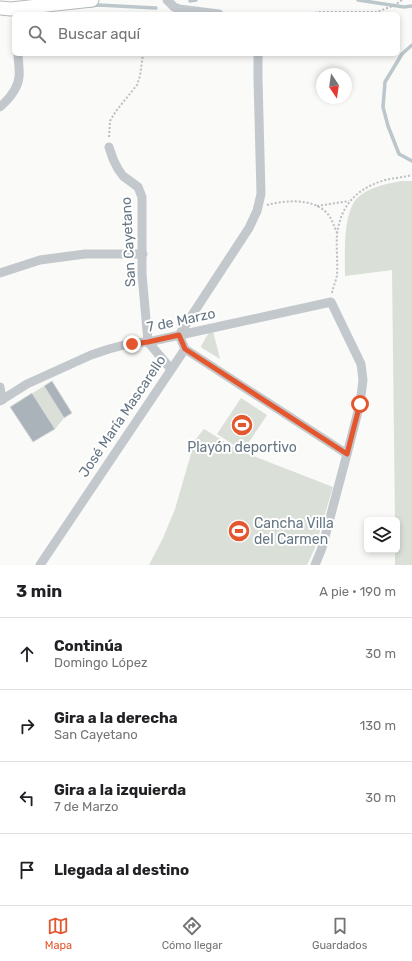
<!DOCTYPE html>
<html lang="es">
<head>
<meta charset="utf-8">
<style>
  body { margin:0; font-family:Rubik,sans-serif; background:#f2f2f2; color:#202124 }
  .controls { position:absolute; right:12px; bottom:12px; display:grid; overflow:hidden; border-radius:6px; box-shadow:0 2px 6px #0003 }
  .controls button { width:36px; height:36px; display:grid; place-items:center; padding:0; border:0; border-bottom:1px solid #e0e0e0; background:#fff; color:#202124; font:20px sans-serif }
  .compass { position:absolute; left:316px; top:68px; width:36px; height:36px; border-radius:50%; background:#fff; box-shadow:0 2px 6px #0003; rotate:167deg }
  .stop { position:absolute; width:12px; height:12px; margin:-9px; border:3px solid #e4572e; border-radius:50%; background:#fff }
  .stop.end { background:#e4572e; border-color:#fff; box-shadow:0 1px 4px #0008 }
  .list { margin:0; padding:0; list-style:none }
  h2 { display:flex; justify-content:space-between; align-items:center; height:52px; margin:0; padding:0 16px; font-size:17px }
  h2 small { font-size:13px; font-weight:400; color:#757577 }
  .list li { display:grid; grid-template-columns:26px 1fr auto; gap:12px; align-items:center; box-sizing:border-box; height:72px; padding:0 16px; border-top:1px solid #e0e0e0 }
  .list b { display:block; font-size:15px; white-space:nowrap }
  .list p { margin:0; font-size:13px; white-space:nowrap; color:#757577 }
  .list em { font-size:13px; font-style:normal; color:#757577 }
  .icon { flex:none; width:22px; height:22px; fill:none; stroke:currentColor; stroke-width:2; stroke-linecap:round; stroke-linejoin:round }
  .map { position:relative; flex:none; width:412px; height:565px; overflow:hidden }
  .search { position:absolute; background:#fff; box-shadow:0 2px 6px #0003; left:12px; right:12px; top:12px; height:44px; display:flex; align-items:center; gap:10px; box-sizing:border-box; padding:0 14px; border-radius:6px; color:#757577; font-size:15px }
  .sheet { height:340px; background:#fff }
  nav { display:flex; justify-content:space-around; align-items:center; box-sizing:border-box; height:56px; border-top:1px solid #e0e0e0; background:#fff; font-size:11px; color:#757577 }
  nav a { display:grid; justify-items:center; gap:2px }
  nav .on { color:#e4572e }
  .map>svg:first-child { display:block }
  .green { fill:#dadfd7 }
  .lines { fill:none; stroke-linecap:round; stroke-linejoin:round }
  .stream { stroke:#bbc7cb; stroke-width:3.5 }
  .building { fill:#aab3b9; stroke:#dcdcda }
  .secondary-casing { stroke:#b3babf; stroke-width:15 }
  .path { stroke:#bbbfc2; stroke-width:2; stroke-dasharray:2 2; stroke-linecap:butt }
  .street { stroke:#c3c8cc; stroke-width:9 }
  .secondary { stroke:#fff; stroke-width:13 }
  .route { stroke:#e4572e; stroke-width:5 }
  .labels { text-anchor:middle; stroke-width:4; stroke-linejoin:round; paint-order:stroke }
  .street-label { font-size:14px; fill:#657683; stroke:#fff }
  .poi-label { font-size:14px; fill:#657683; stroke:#fff }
</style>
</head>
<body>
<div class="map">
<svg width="412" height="565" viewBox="0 0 412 565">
  <rect width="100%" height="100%" fill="#fafaf8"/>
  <!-- green -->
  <g class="green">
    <path d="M 401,181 L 412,181 L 412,565 L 395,565 L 395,550 L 397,550 L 397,520 L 395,520 L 392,270 L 345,276 C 345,255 343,220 354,202 C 358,196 367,190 374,188 C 383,184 392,183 401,181 Z"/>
    <polygon points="213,331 220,359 202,348 201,346 208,334"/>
    <polygon points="52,381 72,413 64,418 55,429 33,442 10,407"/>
    <polygon points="241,398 267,415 243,451 217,434"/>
    <polygon points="204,429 238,450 333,487 315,548 307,565 149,565 163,538 175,509 195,440"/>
  </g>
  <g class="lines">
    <!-- stream -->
    <g class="stream">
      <polyline points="358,0 404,7 412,6"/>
      <polyline points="190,1 196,0"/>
      <polyline points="90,6 98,5 156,8"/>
      <polyline points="412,45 402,54 385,82 383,107 388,126 399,154 412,161"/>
    </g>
  </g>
  <!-- building -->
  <g class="building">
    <polygon points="52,381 72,413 64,418 44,386"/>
    <polygon points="32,393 55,429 33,442 10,407"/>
  </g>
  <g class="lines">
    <!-- secondary casing -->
    <g class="secondary-casing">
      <polyline id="secondary" points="0,8 11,9 92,0"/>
    </g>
    <!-- path -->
    <g class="path">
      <polyline points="311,14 319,12 377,12 395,5 402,0"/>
      <polyline points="109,137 110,121 116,111 137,85 140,76 143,54"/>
      <path d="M 267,205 C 287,200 312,198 327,213 C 332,219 334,226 337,233"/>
      <polyline points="317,206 349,201"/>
      <path d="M 332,293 C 333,287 336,281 337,275 C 338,262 336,248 337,235 C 340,208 354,191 379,182 C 389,178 401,178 412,175"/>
    </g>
    <!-- street -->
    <g class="street">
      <polyline points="167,0 174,7 179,9 219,14"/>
      <path d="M 0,107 C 9,99 18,89 19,77 C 20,70 18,61 18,54"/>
      <polyline points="109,147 113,159 118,169 123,176 138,187 142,197 142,274 148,342 171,369"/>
      <polyline points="0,273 40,260 85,254 143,254"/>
      <polyline points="185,349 347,454"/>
      <polyline points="0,387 2,400"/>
      <polyline points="0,401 27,384 91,355 109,349 132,343 148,342 331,302 361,364 363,380 360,404 347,454 322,548 315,565"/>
      <polyline points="40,565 185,349 179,335 249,228 257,211 261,194 258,79 258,54"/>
    </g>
    <!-- secondary -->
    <use href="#secondary" class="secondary"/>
  </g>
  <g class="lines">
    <!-- route -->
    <polyline class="route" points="132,344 148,342 179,335 185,349 347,454 360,404"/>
  </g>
  <!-- icons -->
  <defs>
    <g id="stadium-disc" transform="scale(1.15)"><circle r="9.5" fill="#e4572e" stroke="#fff"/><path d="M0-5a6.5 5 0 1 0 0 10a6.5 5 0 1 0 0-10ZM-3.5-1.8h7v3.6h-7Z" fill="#fff"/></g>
  </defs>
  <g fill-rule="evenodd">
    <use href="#stadium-disc" x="242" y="425"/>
    <use href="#stadium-disc" x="239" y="531"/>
  </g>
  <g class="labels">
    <!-- street labels -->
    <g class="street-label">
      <text transform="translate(128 242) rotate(-93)" y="5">San Cayetano</text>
      <text transform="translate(181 320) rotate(-12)" y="5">7 de Marzo</text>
      <text transform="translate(122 416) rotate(-56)" y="5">José María Mascarello</text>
    </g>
    <!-- poi labels -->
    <g class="poi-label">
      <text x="242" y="452">Playón deportivo</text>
      <text x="254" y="528" text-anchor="start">Cancha Villa<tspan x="254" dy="16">del Carmen</tspan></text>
    </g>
  </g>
</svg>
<div class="controls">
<button><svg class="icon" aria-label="layers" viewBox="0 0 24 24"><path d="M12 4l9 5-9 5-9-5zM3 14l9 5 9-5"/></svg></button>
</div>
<svg class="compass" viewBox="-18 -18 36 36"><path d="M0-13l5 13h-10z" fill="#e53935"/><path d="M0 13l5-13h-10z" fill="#757577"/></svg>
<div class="stop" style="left:360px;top:404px"></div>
<div class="stop end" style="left:132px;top:344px"></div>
<div class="search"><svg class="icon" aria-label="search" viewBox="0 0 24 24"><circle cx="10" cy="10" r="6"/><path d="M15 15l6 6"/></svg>Buscar aquí</div>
</div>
<section class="sheet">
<h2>3 min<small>A pie · 190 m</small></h2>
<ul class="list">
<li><svg class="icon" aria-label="ahead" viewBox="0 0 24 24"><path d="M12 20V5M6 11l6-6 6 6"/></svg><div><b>Continúa</b><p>Domingo López</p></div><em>30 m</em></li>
<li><svg class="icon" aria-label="right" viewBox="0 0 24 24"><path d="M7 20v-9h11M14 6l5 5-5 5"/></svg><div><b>Gira a la derecha</b><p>San Cayetano</p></div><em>130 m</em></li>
<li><svg class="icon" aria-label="left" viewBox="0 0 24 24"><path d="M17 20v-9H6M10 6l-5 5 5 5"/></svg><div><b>Gira a la izquierda</b><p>7 de Marzo</p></div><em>30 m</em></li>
<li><svg class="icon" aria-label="arrive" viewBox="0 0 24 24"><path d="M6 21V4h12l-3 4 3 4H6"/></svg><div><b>Llegada al destino</b></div></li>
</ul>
</section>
<nav>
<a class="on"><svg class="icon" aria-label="map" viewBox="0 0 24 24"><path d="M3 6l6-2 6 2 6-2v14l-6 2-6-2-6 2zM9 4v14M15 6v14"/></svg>Mapa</a>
<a><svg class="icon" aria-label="directions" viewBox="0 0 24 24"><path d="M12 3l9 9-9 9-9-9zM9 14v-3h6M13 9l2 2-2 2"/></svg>Cómo llegar</a>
<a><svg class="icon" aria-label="saved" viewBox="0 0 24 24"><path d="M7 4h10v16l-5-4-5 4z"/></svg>Guardados</a>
</nav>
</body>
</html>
